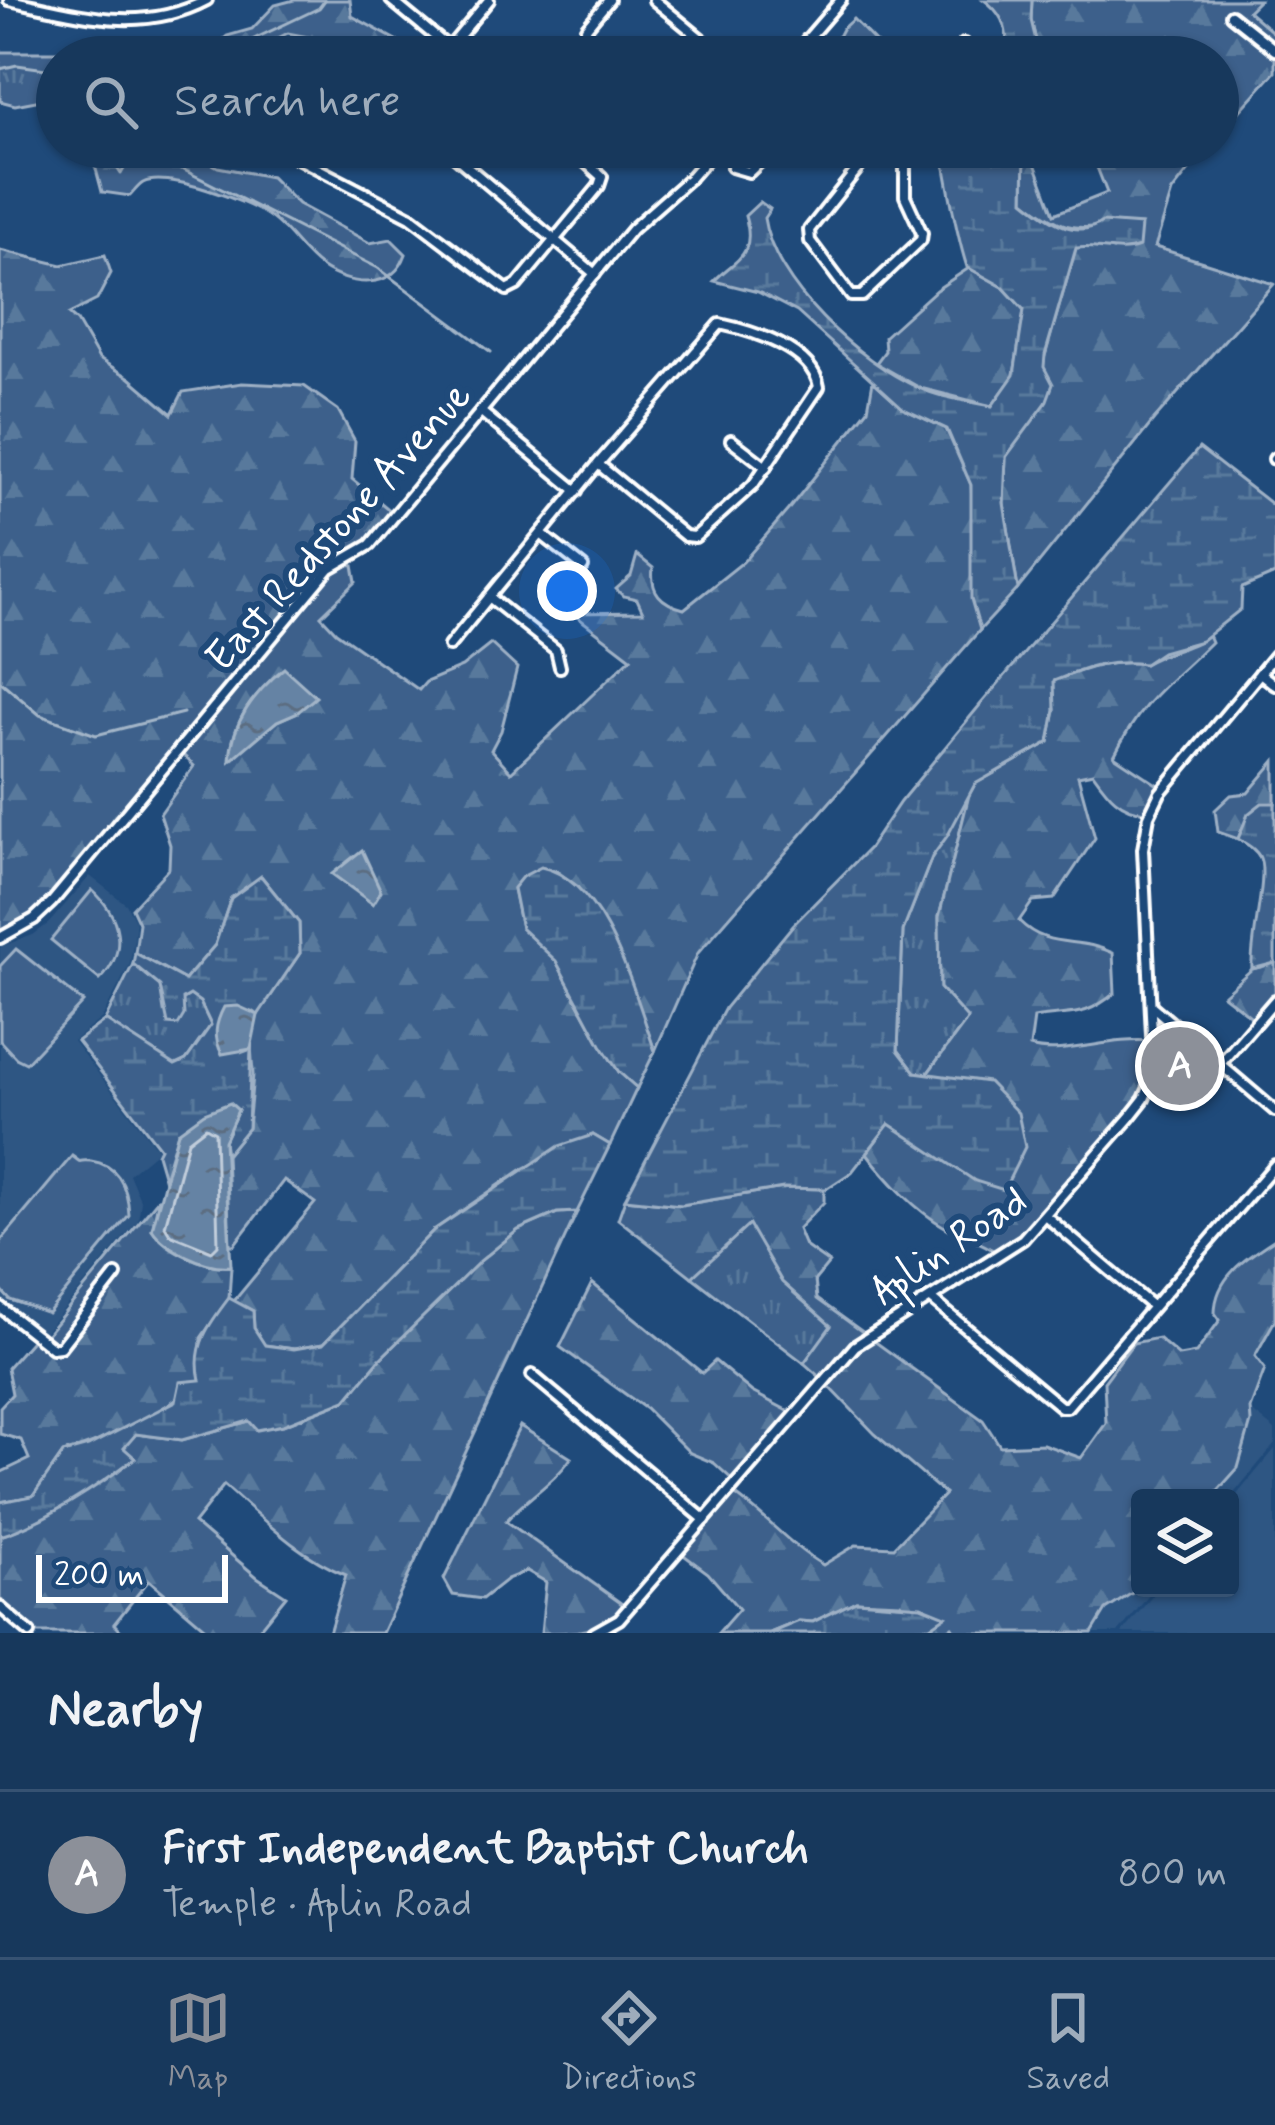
<!DOCTYPE html>
<html lang="en">
<head>
<meta charset="utf-8">
<style>
  body { margin:0; font-family:Mynerve,sans-serif; background:#244365; color:#f1f3f6 }
  .controls { position:absolute; right:36px; bottom:36px; display:grid; overflow:hidden; border-radius:12px; box-shadow:0 3px 9px #0004 }
  .controls button { width:108px; height:108px; display:grid; place-items:center; padding:0; border:0; border-bottom:3px solid #365272; background:#17385c; color:#f1f3f6; font:60px sans-serif }
  .scale { position:absolute; left:36px; bottom:30px; width:192px; box-sizing:border-box; padding-left:12px; border:6px solid #fff; border-top:0; font-size:33px; line-height:42px; white-space:nowrap; color:#fff; -webkit-text-stroke:9px #1f4a7a; paint-order:stroke }
  .you { position:absolute; left:567px; top:591px; width:42px; height:42px; margin:-30px; border:9px solid #fff; border-radius:50%; background:#1a73e8; box-shadow:0 0 0 18px #1a73e833 }
  .badge { display:grid; place-items:center; width:78px; height:78px; border-radius:50%; background:#8c9099; color:#fff; font-size:39px; font-weight:700 }
  .pin { position:absolute; translate:-50% -50%; border:6px solid #fff; box-shadow:0 3px 12px #0006 }
  .list { margin:0; padding:0; list-style:none }
  h2 { display:flex; justify-content:space-between; align-items:center; height:156px; margin:0; padding:0 48px; font-size:51px }
  h2 small { font-size:39px; font-weight:400; color:#9eacbb }
  .list li { display:grid; grid-template-columns:78px 1fr auto; gap:36px; align-items:center; box-sizing:border-box; height:168px; padding:0 48px; border-top:3px solid #365272 }
  .list b { display:block; font-size:45px; white-space:nowrap }
  .list p { margin:0; font-size:39px; white-space:nowrap; color:#9eacbb }
  .list em { font-size:39px; font-style:normal; color:#9eacbb }
  .icon { flex:none; width:66px; height:66px; fill:none; stroke:currentColor; stroke-width:2; stroke-linecap:round; stroke-linejoin:round }
  .map { position:relative; flex:none; width:1275px; height:1633px; overflow:hidden }
  .search { position:absolute; background:#17385c; box-shadow:0 3px 9px #0004; left:36px; right:36px; top:36px; height:132px; display:flex; align-items:center; gap:30px; box-sizing:border-box; padding:0 42px; border-radius:66px; color:#9eacbb; font-size:45px }
  .sheet { height:324px; background:#17385c }
  nav { display:flex; justify-content:space-around; align-items:center; box-sizing:border-box; height:168px; border-top:3px solid #365272; background:#17385c; font-size:33px; color:#9eacbb }
  nav a { display:grid; justify-items:center; gap:6px }
  nav .on { color:#8c9099 }
  .map>svg:first-child { display:block }
  .built { fill:#2e5683 }
  .grass { fill:url(#grass-tufts); stroke:#9eb0c5; stroke-width:3 }
  .forest { fill:url(#forest-firs); stroke:#9eb0c5; stroke-width:3; fill-rule:evenodd }
  .wetland { fill:url(#wetland-marsh); stroke:#9eb0c5; stroke-width:3 }
  .pitch { fill:#3c618b; stroke:#9eb0c5; stroke-width:3 }
  .water { fill:url(#water-ripples); stroke:#a3b5c8; stroke-width:3 }
  .lines { fill:none; stroke-linecap:round; stroke-linejoin:round }
  .shore { stroke:#c1cddb; stroke-width:3 }
  .stream { stroke:#a3b5c8; stroke-width:3 }
  .minor-casing { stroke:#fff; stroke-width:16 }
  .minor { stroke:#1f4a7a; stroke-width:8 }
  .labels { text-anchor:middle; stroke-width:12; stroke-linejoin:round; paint-order:stroke }
  .street-label { font-size:42px; fill:#fff; stroke:#1f4a7a }
</style>
</head>
<body>
<div class="map">
<svg width="1275" height="1633" viewBox="0 0 1275 1633">
  <defs>
    <pattern id="grass-tufts" width="24" height="20" patternUnits="userSpaceOnUse" patternTransform="scale(3)"><rect width="24" height="20" fill="#3c618b"/><path d="M3 7l-1-3M5 7V3M7 7l1-3M15 17l-1-3M17 17v-4M19 17l1-3" fill="none" stroke="#59799c"/></pattern>
    <pattern id="forest-firs" width="22" height="20" patternUnits="userSpaceOnUse" patternTransform="scale(3)"><rect width="22" height="20" fill="#3c618b"/><path d="M5 1l3.5 6h-7zM16 11l3.5 6h-7z" fill="#59799c"/></pattern>
    <pattern id="wetland-marsh" width="20" height="14" patternUnits="userSpaceOnUse" patternTransform="scale(3)"><rect width="20" height="14" fill="#3c618b"/><path d="M1 5h8M5 5V1M11 12h8M15 12V8" fill="none" stroke="#59799c"/></pattern>
    <pattern id="water-ripples" width="26" height="14" patternUnits="userSpaceOnUse" patternTransform="scale(3)"><rect width="26" height="14" fill="#6583a4"/><path d="M2 4q2-2 4 0t4 0M15 11q2-2 4 0t4 0" fill="none" stroke="#5b6d81"/></pattern>
  </defs>
  <rect width="100%" height="100%" fill="#1f4a7a"/>
  <filter id="ink" filterUnits="userSpaceOnUse"><feTurbulence type="fractalNoise" baseFrequency=".00833" numOctaves="2"/><feDisplacementMap in="SourceGraphic" scale="24" xChannelSelector="R" yChannelSelector="G"/><feConvolveMatrix kernelMatrix="1 2 1 2 8 2 1 2 1" color-interpolation-filters="sRGB"/></filter>
  <g filter="url(#ink)">
    <!-- built -->
    <g class="built">
      <polygon points="90,876 126,904 136,922 134,940 130,964 102,1018 73,1041 158,1150 129,1174 141,1202 138,1220 43,1334 0,1301 0,947 33,935 49,923"/>
      <polygon points="1250,1410 1275,1430 1275,1444 1230,1498 1211,1498 1238,1468 1251,1422"/>
      <polygon points="1275,1449 1275,1633 1122,1633 1159,1588 1230,1588 1230,1503"/>
      <polygon points="1140,1588 1155,1588 1118,1633 1092,1633 1106,1610"/>
    </g>
    <!-- grass -->
    <g class="grass">
      <polygon points="0,52 60,52 74,57 57,57 57,97 15,105 0,101"/>
      <polygon points="969,795 939,917 940,988 968,1019 927,1074 914,1072 898,1050 903,931 932,857"/>
      <polygon points="133,964 160,986 164,1011 190,995 200,1002 211,1025 186,1060 175,1066 105,1020"/>
      <polygon points="749,1224 782,1282 832,1326 804,1363 692,1277"/>
    </g>
    <!-- forest -->
    <g class="forest">
      <polygon points="294,0 350,0 352,16 427,57 354,57 324,40 288,33 240,57 204,57 227,36 252,29 275,5"/>
      <polygon points="1032,0 1259,0 1248,11 1275,34 1275,72 1218,135 1218,57 1040,57 1031,20"/>
      <path d="M 83,147 L 187,150 L 218,167 L 271,177 L 298,204 L 370,243 L 391,239 L 406,254 C 393,291 350,287 321,267 C 301,253 288,228 267,215 C 246,201 166,171 143,183 C 138,186 134,192 130,196 L 102,192 L 96,169 Z"/>
      <path d="M 1025,147 L 1035,147 L 1030,150 L 1054,214 L 1107,193 L 1089,147 L 1207,147 L 1172,192 L 1155,247 L 1274,284 L 1154,420 L 1018,589 L 1004,503 L 1006,457 L 1024,429 L 1076,248 L 1098,246 L 1113,250 L 1140,225 C 1080,222 1079,243 1024,200 Z"/>
      <polygon points="0,250 62,265 105,255 111,273 97,300 69,314 77,321 99,359 130,378 172,414 183,392 242,383 304,386 338,410 355,441 352,479 392,512 363,545 327,566 50,900 31,916 0,934"/>
      <polygon points="969,268 1003,287 1024,310 1014,375 992,406 920,388 876,363 885,351 884,337 936,290"/>
      <path d="M 873,381 L 904,409 L 946,429 L 971,485 L 980,630 L 698,953 L 655,1051 L 634,993 L 577,886 L 555,870 L 513,889 L 521,928 L 556,961 L 601,1045 L 619,1072 L 637,1088 L 610,1145 L 593,1135 L 521,1170 L 434,1230 L 323,1344 L 294,1349 L 264,1345 L 254,1328 L 253,1311 L 234,1301 L 315,1203 L 284,1180 L 234,1245 L 230,1245 L 226,1155 L 248,1128 L 253,1075 L 251,1045 L 257,1016 L 300,953 L 299,923 L 262,877 L 231,898 L 215,945 L 185,980 L 135,953 L 139,923 L 132,908 L 169,868 L 170,845 L 160,814 L 194,766 L 181,753 L 332,571 L 352,560 L 356,582 L 321,616 L 336,632 L 419,690 L 426,682 L 462,667 L 491,644 L 517,668 L 501,731 L 491,750 L 511,772 L 631,658 L 572,613 L 643,612 L 637,599 L 623,596 L 616,589 L 631,576 L 637,555 L 653,568 C 650,592 661,603 684,609 L 743,562 L 788,510 L 868,409 ZM 284,669 L 298,712 L 277,721 L 231,759 C 232,720 255,693 284,669 Z"/>
      <path d="M 1208,635 L 1211,642 C 1168,685 1143,698 1114,756 L 1161,787 L 1146,812 C 1119,810 1108,794 1093,773 L 1078,776 L 1095,838 L 1054,899 L 1033,901 L 1019,921 C 1049,951 1077,935 1113,953 L 1115,993 C 1082,1020 1071,1011 1034,1018 L 1030,1047 C 1062,1057 1110,1037 1151,1041 C 1150,1073 1146,1090 1126,1116 L 1021,1236 L 997,1253 C 982,1241 962,1237 945,1227 C 916,1211 886,1179 867,1153 L 889,1123 L 929,1148 L 941,1077 L 927,1074 L 968,1019 L 940,988 L 939,917 L 969,795 L 975,784 L 1049,742 L 1055,710 L 1053,681 C 1085,669 1110,659 1144,664 C 1164,651 1190,650 1208,635 Z"/>
      <path d="M 1275,761 L 1275,803 C 1251,803 1246,819 1238,839 L 1218,832 L 1215,810 L 1231,795 L 1248,793 Z"/>
      <polygon points="1275,963 1275,995 1254,1019 1223,995 1252,969"/>
      <polygon points="783,1188 824,1189 824,1202 798,1229 805,1246 829,1263 815,1280 817,1299 864,1333 822,1379 804,1363 831,1326 782,1282 749,1225 692,1277 618,1219 625,1199 681,1205"/>
      <path d="M 159,1198 L 152,1229 C 165,1250 206,1269 231,1266 L 229,1298 L 201,1338 L 200,1380 C 165,1411 109,1441 63,1453 L 33,1496 L 0,1502 L 0,1473 L 29,1459 L 21,1440 L 0,1434 L 0,1407 L 12,1394 L 7,1368 L 38,1333 L 46,1335 Z"/>
      <path d="M 577,1212 L 382,1633 L 329,1633 L 346,1575 C 298,1556 262,1518 224,1485 L 194,1523 L 257,1577 L 286,1596 L 256,1633 L 211,1633 L 149,1580 L 114,1624 L 123,1633 L 35,1633 L 0,1603 L 0,1536 C 44,1522 77,1493 118,1471 L 123,1448 L 136,1434 L 182,1440 L 249,1421 L 283,1425 L 346,1400 L 380,1359 L 480,1261 L 518,1230 L 557,1213 Z"/>
      <path d="M 1275,1239 L 1275,1320 L 1255,1356 L 1265,1369 L 1250,1409 L 1251,1422 L 1238,1468 L 1211,1498 L 1140,1498 L 1140,1588 L 1106,1610 L 1092,1633 L 957,1633 L 952,1627 L 943,1633 L 867,1633 L 870,1629 L 930,1627 L 900,1603 L 856,1601 L 812,1622 L 799,1621 L 770,1633 L 718,1633 L 739,1609 L 708,1573 L 681,1553 L 733,1493 C 766,1516 789,1545 823,1565 L 856,1545 L 894,1547 L 945,1494 L 875,1434 L 827,1384 L 870,1338 L 983,1420 L 1000,1446 L 1043,1444 L 1081,1458 L 1106,1423 L 1104,1382 L 1133,1343 L 1158,1338 L 1179,1356 L 1196,1353 L 1220,1320 L 1215,1313 C 1215,1277 1247,1257 1275,1239 Z"/>
      <polygon points="592,1283 702,1373 715,1361 752,1392 792,1413 734,1481 714,1463 690,1453 646,1409 560,1347"/>
      <path d="M 520,1426 L 571,1458 C 554,1483 526,1498 506,1521 L 625,1606 C 601,1633 575,1633 541,1633 L 546,1582 L 527,1571 L 507,1579 L 482,1599 L 453,1595 L 444,1579 Z"/>
    </g>
    <!-- wetland -->
    <g class="wetland">
      <path d="M 984,0 L 1032,0 L 1031,20 L 1040,57 L 1006,57 C 1010,33 1004,14 984,0 Z"/>
      <polygon points="853,19 890,57 841,57 832,48 842,29"/>
      <path d="M 941,147 L 1025,147 L 1024,200 C 1046,218 1075,241 1102,222 L 1141,225 L 1139,247 C 1118,255 1098,245 1076,248 L 1045,355 L 1044,367 L 1053,384 L 1046,403 L 1006,457 L 1004,503 L 1018,589 L 980,630 L 971,599 L 971,485 L 947,429 L 904,409 L 797,312 L 758,292 L 714,281 C 735,259 757,256 745,216 L 760,202 L 770,209 L 764,218 C 773,283 859,362 919,388 C 942,398 967,401 992,406 L 1014,375 L 1024,310 L 1003,287 L 967,267 C 954,227 949,187 941,147 Z"/>
      <path d="M 1199,448 L 1275,507 L 1275,574 L 1242,588 L 1241,609 L 1201,641 L 1162,652 L 1144,664 C 1110,659 1085,668 1054,681 L 1055,710 L 1049,742 L 975,784 L 948,835 L 932,857 L 903,931 L 898,1050 L 915,1072 L 988,1082 L 1018,1113 L 1025,1147 L 1004,1190 L 975,1181 L 889,1124 L 852,1172 L 826,1189 L 783,1188 L 681,1205 L 625,1199 L 725,1008 L 793,925 L 869,848 L 900,802 L 980,705 Z"/>
      <path d="M 1262,803 L 1275,803 L 1275,963 L 1252,969 C 1250,940 1268,877 1260,858 C 1256,849 1246,844 1238,839 L 1248,814 Z"/>
      <path d="M 541,867 C 606,880 635,995 655,1051 L 637,1088 L 619,1072 L 601,1045 L 556,961 L 521,928 L 513,888 L 522,877 Z"/>
      <polygon points="261,876 299,923 300,953 258,1015 254,1012 243,1052 251,1049 248,1128 226,1155 224,1141 238,1110 178,1132 164,1178 157,1154 160,1148 77,1041 105,1020 175,1065 186,1060 211,1025 200,1002 190,995 183,999 184,1015 178,1025 168,1024 160,986 133,964 135,953 185,980 215,945 231,898"/>
      <path d="M 593,1135 L 610,1145 L 577,1212 L 557,1213 L 518,1230 L 480,1261 L 380,1359 L 346,1400 L 283,1425 L 257,1430 L 249,1421 L 182,1440 L 136,1434 L 124,1448 L 135,1458 C 100,1485 41,1524 0,1536 L 0,1502 L 33,1496 L 63,1453 L 88,1446 L 176,1401 L 180,1382 L 200,1380 C 192,1346 209,1324 229,1298 L 253,1311 L 254,1328 L 265,1345 L 294,1349 L 323,1344 L 434,1230 L 559,1146 Z"/>
      <polygon points="856,1601 921,1606 946,1616 930,1627 870,1629 867,1633 770,1633 799,1621 813,1622"/>
    </g>
    <!-- pitch -->
    <g class="pitch">
      <path d="M 92,890 C 120,915 129,951 100,980 L 51,940 Z"/>
      <polygon points="16,949 83,1002 26,1063 16,1058 0,1041 0,966"/>
      <path d="M 72,1156 C 86,1166 73,1159 91,1161 C 120,1165 128,1190 129,1215 L 48,1313 L 10,1300 L 0,1289 L 0,1242 Z"/>
    </g>
    <!-- water -->
    <g class="water">
      <path d="M 284,668 L 316,697 L 298,712 L 277,721 L 230,761 C 232,721 254,693 284,668 Z"/>
      <polygon points="362,850 381,891 373,904 332,874"/>
      <path d="M 238,1006 L 258,1015 L 251,1049 L 222,1054 C 213,1037 215,1024 224,1007 Z"/>
      <path d="M 230,1103 L 238,1110 L 224,1141 L 231,1266 C 206,1269 165,1249 152,1229 L 178,1132 L 204,1113 Z"/>
    </g>
    <g class="lines">
      <!-- shore -->
      <polygon class="shore" points="206,1127 215,1132 218,1245 212,1251 170,1234 165,1226 188,1141"/>
      <!-- stream -->
      <g class="stream">
        <polyline points="216,57 319,8 325,0"/>
        <polyline points="0,69 17,65 53,70 45,76 50,84 57,84"/>
        <polyline points="103,147 121,174 129,160 170,163 378,268 491,352"/>
        <polyline points="0,681 40,715 96,735 183,713"/>
      </g>
      <!-- minor casing -->
      <g class="minor-casing">
        <g id="minor">
          <path d="M 9,0 C 77,14 141,35 207,0"/>
          <polyline points="391,0 460,57"/>
          <polyline points="654,0 723,57"/>
          <polyline points="1231,15 1275,50"/>
          <polyline points="449,48 489,0"/>
          <polyline points="799,49 808,57"/>
          <polyline points="594,57 587,50 586,28 609,0"/>
          <polyline points="792,57 841,0"/>
          <polyline points="953,57 964,44"/>
          <polyline points="276,147 411,217 507,290 517,285 599,186 602,177 569,147"/>
          <polyline points="444,147 595,274"/>
          <polyline points="875,147 809,230 810,241 851,296 862,296 921,240 922,233 905,196 905,147"/>
          <polyline points="732,167 749,172 775,147"/>
          <polyline points="480,411 577,491"/>
          <polyline points="731,440 766,467"/>
          <polyline points="1274,459 1275,458"/>
          <polyline points="541,534 583,567"/>
          <polyline points="489,597 556,650 560,667"/>
          <path d="M 449,646 L 598,464 L 720,324 C 752,331 813,349 819,387 L 753,485 L 695,537 L 685,536 L 598,464"/>
          <polyline points="1260,673 1275,685"/>
          <polyline points="0,938 34,919 52,902 330,568 370,545 632,229 690,178 717,147"/>
          <polyline points="1153,1007 1275,1111"/>
          <polyline points="1220,1064 1275,1000"/>
          <polyline points="1047,1217 1152,1306"/>
          <polyline points="931,1299 1061,1407 1067,1407 1275,1165"/>
          <polyline points="0,1307 52,1348 60,1347 116,1275"/>
          <polyline points="532,1375 705,1520"/>
          <polyline points="0,1607 30,1633"/>
          <polyline points="594,1633 619,1619 855,1346 1023,1239 1129,1118 1144,1099 1154,1076 1143,849 1149,816 1160,793 1275,655"/>
        </g>
      </g>
      <!-- minor -->
      <use href="#minor" class="minor"/>
    </g>
  </g>
  <g class="labels">
    <!-- street labels -->
    <g class="street-label">
      <text transform="translate(337 525) rotate(-48)" y="15">East Redstone Avenue</text>
      <text transform="translate(948 1244) rotate(-34)" y="15">Aplin Road</text>
    </g>
  </g>
</svg>
<div class="controls">
<button><svg class="icon" aria-label="layers" viewBox="0 0 24 24"><path d="M12 4l9 5-9 5-9-5zM3 14l9 5 9-5"/></svg></button>
</div>
<div class="scale">200 m</div>
<div class="you"></div>
<div class="pin badge" style="left:1180px;top:1066px">A</div>
<div class="search"><svg class="icon" aria-label="search" viewBox="0 0 24 24"><circle cx="10" cy="10" r="6"/><path d="M15 15l6 6"/></svg>Search here</div>
</div>
<section class="sheet">
<h2>Nearby<small></small></h2>
<ul class="list">
<li><span class="badge">A</span><div><b>First Independent Baptist Church</b><p>Temple · Aplin Road</p></div><em>800 m</em></li>
</ul>
</section>
<nav>
<a class="on"><svg class="icon" aria-label="map" viewBox="0 0 24 24"><path d="M3 6l6-2 6 2 6-2v14l-6 2-6-2-6 2zM9 4v14M15 6v14"/></svg>Map</a>
<a><svg class="icon" aria-label="directions" viewBox="0 0 24 24"><path d="M12 3l9 9-9 9-9-9zM9 14v-3h6M13 9l2 2-2 2"/></svg>Directions</a>
<a><svg class="icon" aria-label="saved" viewBox="0 0 24 24"><path d="M7 4h10v16l-5-4-5 4z"/></svg>Saved</a>
</nav>
</body>
</html>
